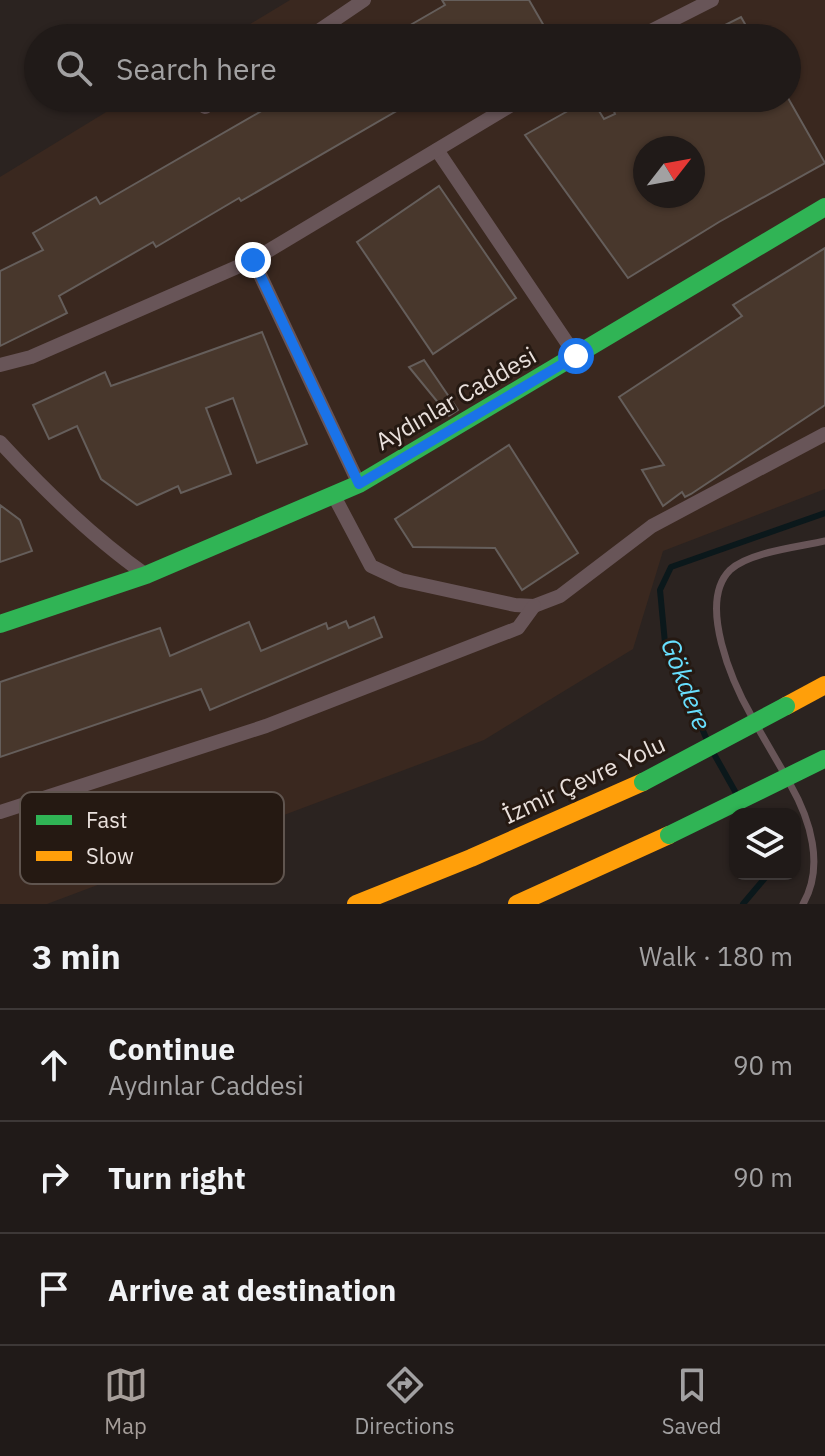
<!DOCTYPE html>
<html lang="en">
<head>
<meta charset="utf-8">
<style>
  body { margin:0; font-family:"IBM Plex Sans",sans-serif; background:#2d2725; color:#f1f3f6 }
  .controls { position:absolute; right:24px; bottom:24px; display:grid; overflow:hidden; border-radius:16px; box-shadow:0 2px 6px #0004 }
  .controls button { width:72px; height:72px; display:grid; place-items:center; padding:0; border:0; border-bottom:2px solid #3d3837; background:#201a18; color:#f1f3f6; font:40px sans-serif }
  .compass { position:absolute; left:633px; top:136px; width:72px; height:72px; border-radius:50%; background:#201a18; box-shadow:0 2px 6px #0004; rotate:59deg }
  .stop { position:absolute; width:24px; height:24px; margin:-18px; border:6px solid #1a73e8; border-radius:50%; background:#fff }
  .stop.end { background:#1a73e8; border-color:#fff; box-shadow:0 2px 8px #0008 }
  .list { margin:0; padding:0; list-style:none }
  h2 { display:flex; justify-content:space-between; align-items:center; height:104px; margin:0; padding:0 32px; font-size:34px }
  h2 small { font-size:26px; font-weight:400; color:#a2a1a2 }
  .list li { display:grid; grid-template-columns:52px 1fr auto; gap:24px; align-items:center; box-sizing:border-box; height:112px; padding:0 32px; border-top:2px solid #3d3837 }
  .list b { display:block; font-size:30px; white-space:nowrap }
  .list p { margin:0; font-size:26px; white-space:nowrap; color:#a2a1a2 }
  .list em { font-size:26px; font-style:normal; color:#a2a1a2 }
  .icon { flex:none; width:44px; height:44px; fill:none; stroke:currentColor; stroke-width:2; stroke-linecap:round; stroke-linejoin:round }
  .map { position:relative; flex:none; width:825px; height:904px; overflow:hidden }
  .search { position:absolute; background:#201a18; box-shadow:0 2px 6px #0004; left:24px; right:24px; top:24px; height:88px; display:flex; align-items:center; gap:20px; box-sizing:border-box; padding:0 28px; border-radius:44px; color:#a2a1a2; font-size:30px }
  .sheet { height:440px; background:#201a18 }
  nav { display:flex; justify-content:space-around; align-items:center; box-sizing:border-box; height:112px; border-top:2px solid #3d3837; background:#201a18; font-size:22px; color:#a2a1a2 }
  nav a { display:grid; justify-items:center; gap:4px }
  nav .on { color:#a69e9a }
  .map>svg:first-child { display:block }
  .built { fill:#3a281f; fill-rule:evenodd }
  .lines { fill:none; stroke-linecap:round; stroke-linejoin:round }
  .stream { stroke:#0b181b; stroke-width:6 }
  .building { fill:#48372c; stroke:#655e5b; stroke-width:2; fill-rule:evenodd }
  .lane { stroke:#685558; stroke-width:7 }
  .street { stroke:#685558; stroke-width:14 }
  .fast { stroke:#30b455; stroke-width:18 }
  .slow { stroke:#ff9f0a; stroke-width:18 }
  .fast-bridge { stroke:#30b455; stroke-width:18 }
  .route { stroke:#1a73e8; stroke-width:10 }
  .labels { text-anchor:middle; stroke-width:6; stroke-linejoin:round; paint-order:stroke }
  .street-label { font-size:24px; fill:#e9e0dc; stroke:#251912 }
  .water-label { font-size:26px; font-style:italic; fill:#67defd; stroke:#251912 }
  .key { fill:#251912; stroke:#60554f; stroke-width:2 }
  .key-label { font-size:22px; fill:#e9e0dc }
</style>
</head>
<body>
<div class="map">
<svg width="825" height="904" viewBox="0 0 825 904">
  <rect width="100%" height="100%" fill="#2b2320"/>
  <!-- built -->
  <path class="built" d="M 290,0 L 825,0 L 825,489 L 663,551 L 633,649 L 484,740 L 47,904 L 0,904 L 0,177 L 129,98 L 787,98 L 787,38 L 227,38 ZM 645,148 L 693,148 L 693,196 L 645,196 Z"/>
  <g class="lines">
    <!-- stream -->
    <g class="stream">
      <polyline points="707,740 665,643 660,590 671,567 825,513"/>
      <polyline points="714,754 736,793"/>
      <polyline points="743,904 765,878 765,874"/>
    </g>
  </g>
  <!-- building -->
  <g class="building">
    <polygon points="442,0 529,0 551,38 388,38 445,5"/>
    <polygon points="741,17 753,38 699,38"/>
    <polygon points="284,98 419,98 241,201 239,198 156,247 153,242 59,296 67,313 0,346 0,271 43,250 33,233 96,197 100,204"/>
    <path d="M 591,98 L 604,119 L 615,114 L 609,98 L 788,98 L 825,163 L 719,222 L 628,278 L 525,135 ZM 645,148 L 693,148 L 693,196 L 645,196 Z"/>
    <polygon points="439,186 516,298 433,354 357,242"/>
    <polygon points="825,248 825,405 691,494 685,497 682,492 663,506 642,470 664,465 619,397 742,316 733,305"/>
    <polygon points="262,332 307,444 257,463 233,398 206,408 231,474 181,493 178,486 137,505 101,479 77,426 49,439 33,405 105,372 111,386"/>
    <polygon points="424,360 458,410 449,416 409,367"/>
    <polygon points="509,445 578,553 522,590 495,548 413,547 395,519"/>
    <polygon points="0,505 20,520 32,551 0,562"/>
    <polygon points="374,617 382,637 210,710 201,689 0,757 0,682 160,628 170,656 249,622 261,651 326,623 328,629 346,621 349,628"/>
  </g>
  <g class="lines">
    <!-- lane -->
    <g class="lane">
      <path d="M 752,717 C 733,684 697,603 730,570 C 749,552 799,547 825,541"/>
      <polyline points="758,728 784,773"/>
      <path d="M 790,784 C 810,819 825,866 803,904"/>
    </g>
    <!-- street -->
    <g class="street">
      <polyline points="308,38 364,0"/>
      <polyline points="637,38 712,0"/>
      <polyline points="205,107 219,98"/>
      <polyline points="437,150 576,356"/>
      <polyline points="253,260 359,484"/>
      <polyline points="0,365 31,357 253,260 523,98"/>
      <path d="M 0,442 C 45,491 92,537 146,575"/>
      <polyline points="334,496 371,566 401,580 515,605 534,606 560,596 652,526 825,434"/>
      <polyline points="0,812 266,726 518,628 534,606"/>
    </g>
    <!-- fast -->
    <polyline class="fast" points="0,624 146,575 359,484 825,207"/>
    <!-- slow -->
    <g class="slow">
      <polyline points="786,706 825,685"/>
      <polyline points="356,904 471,858 643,782"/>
      <polyline points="517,904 669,835"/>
    </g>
    <!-- fast-bridge -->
    <g class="fast-bridge">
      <polyline points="643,782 786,706"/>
      <polyline points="669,835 824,759"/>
    </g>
  </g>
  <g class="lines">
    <!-- route -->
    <polyline class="route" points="253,260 359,484 576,356"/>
  </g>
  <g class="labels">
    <!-- street labels -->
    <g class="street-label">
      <text transform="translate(456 399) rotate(-30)" y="8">Aydınlar Caddesi</text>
      <text transform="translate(584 780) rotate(-25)" y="8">İzmir Çevre Yolu</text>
    </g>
    <!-- water labels -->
    <g class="water-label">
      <text transform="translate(686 684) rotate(69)" y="9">Gökdere</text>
    </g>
  </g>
  <!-- legend -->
  <rect x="20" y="792" width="264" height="92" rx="12" class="key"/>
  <rect x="36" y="815" width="36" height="10" fill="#30b455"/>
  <rect x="36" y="851" width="36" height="10" fill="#ff9f0a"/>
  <g class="key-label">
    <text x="86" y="828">Fast</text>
    <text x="86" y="864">Slow</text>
  </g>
</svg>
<div class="controls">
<button><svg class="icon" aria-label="layers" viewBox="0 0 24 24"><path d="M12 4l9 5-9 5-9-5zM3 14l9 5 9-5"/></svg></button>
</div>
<svg class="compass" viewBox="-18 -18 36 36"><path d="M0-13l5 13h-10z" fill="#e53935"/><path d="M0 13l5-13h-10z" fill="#a2a1a2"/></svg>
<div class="stop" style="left:576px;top:356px"></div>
<div class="stop end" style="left:253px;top:260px"></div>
<div class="search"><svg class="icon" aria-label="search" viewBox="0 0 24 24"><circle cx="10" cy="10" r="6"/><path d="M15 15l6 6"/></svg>Search here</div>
</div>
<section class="sheet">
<h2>3 min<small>Walk · 180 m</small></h2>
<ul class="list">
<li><svg class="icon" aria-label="ahead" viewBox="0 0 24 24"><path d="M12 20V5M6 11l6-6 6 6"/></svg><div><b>Continue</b><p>Aydınlar Caddesi</p></div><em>90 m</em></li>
<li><svg class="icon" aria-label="right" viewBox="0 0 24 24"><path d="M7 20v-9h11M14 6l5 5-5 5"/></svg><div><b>Turn right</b></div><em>90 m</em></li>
<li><svg class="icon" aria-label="arrive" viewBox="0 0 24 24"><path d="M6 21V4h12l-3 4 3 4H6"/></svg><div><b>Arrive at destination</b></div></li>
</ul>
</section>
<nav>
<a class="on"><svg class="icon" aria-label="map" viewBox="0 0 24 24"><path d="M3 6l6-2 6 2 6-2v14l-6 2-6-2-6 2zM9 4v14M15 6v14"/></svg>Map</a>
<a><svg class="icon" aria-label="directions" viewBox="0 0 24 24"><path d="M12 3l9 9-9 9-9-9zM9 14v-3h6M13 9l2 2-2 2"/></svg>Directions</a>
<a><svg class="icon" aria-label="saved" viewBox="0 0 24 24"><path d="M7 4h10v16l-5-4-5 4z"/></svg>Saved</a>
</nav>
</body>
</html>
